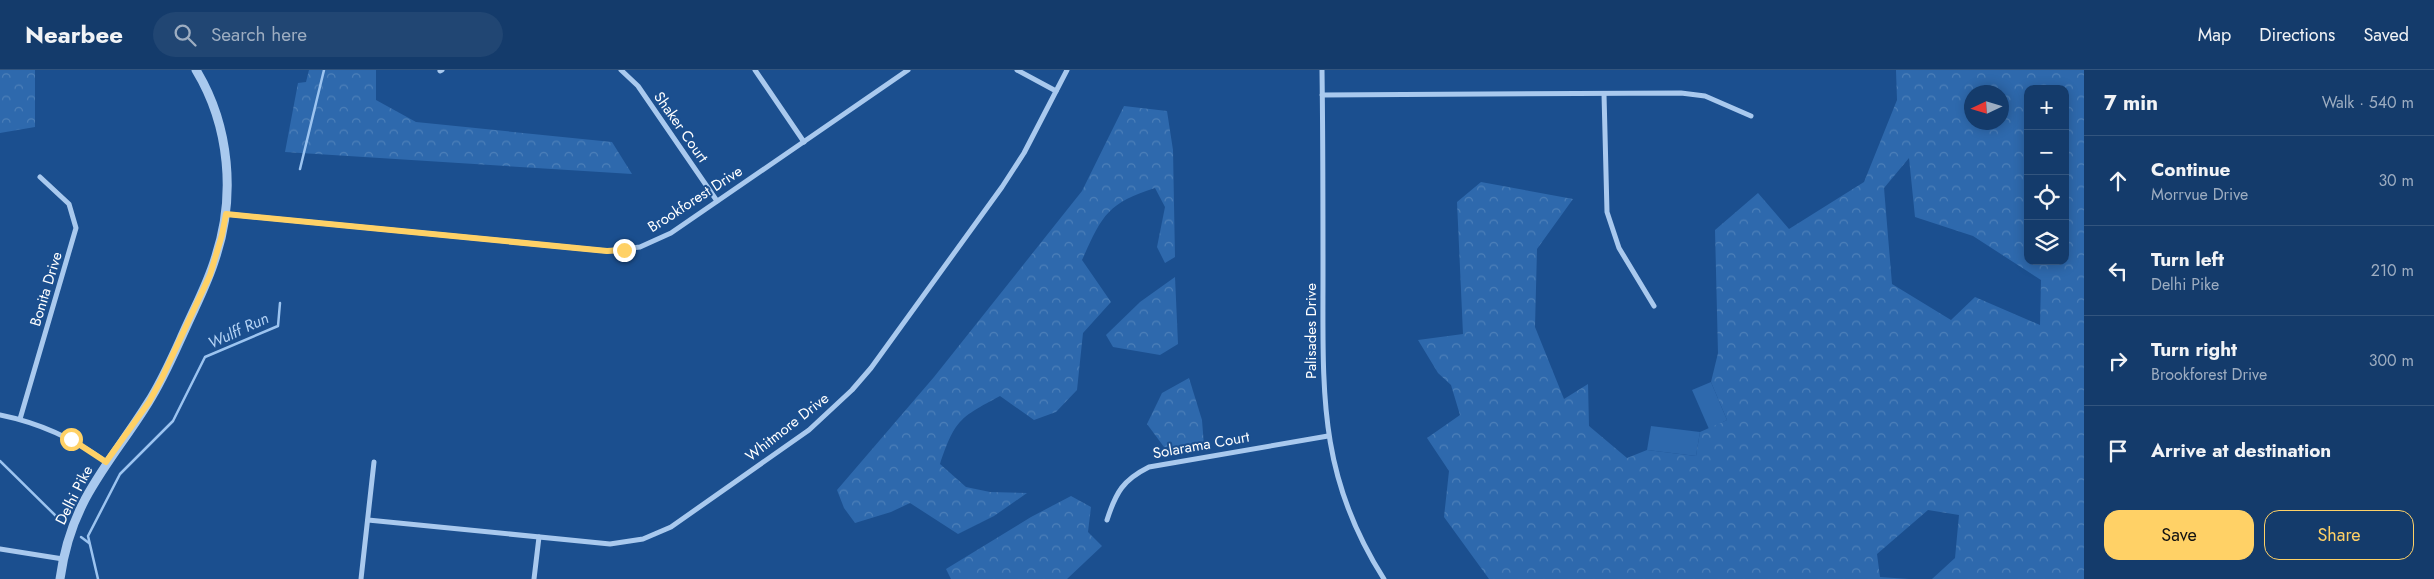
<!DOCTYPE html>
<html lang="en">
<head>
<meta charset="utf-8">
<style>
  body { margin:0; font-family:Jost,sans-serif; background:#214673; color:#f1f3f6 }
  .controls { position:absolute; right:15px; top:15px; display:grid; overflow:hidden; border-radius:10px; box-shadow:0 2px 12px #0003 }
  .controls button { width:45px; height:45px; display:grid; place-items:center; padding:0; border:0; border-bottom:1px solid #33557e; background:#143b6b; color:#f1f3f6; font:25px sans-serif }
  .compass { position:absolute; left:1964px; top:15px; width:45px; height:45px; border-radius:50%; background:#143b6b; box-shadow:0 2px 12px #0003; rotate:266deg }
  .stop { position:absolute; width:15px; height:15px; margin:-11px; border:4px solid #ffd166; border-radius:50%; background:#fff }
  .stop.end { background:#ffd166; border-color:#fff; box-shadow:0 1px 5px #0008 }
  .list { margin:0; padding:0; list-style:none }
  h2 { display:flex; justify-content:space-between; align-items:center; height:65px; margin:0; padding:0 20px; font-size:21px }
  h2 small { font-size:16px; font-weight:400; color:#9dadc1 }
  .list li { display:grid; grid-template-columns:32px 1fr auto; gap:15px; align-items:center; box-sizing:border-box; height:90px; padding:0 20px; border-top:1px solid #33557e }
  .list b { display:block; font-size:19px; white-space:nowrap }
  .list p { margin:0; font-size:16px; white-space:nowrap; color:#9dadc1 }
  .list em { font-size:16px; font-style:normal; color:#9dadc1 }
  .actions { display:flex; gap:10px; padding:15px 20px }
  .actions a { flex:1; padding:11px 0; border:1px solid #ffd166; border-radius:15px; text-align:center; font-size:18px; color:#ffd166 }
  .actions .main { background:#ffd166; color:#111 }
  .icon { flex:none; width:28px; height:28px; fill:none; stroke:currentColor; stroke-width:2; stroke-linecap:round; stroke-linejoin:round }
  .map { position:relative; flex:none; width:2084px; height:509px; overflow:hidden }
  header { display:flex; align-items:center; gap:30px; box-sizing:border-box; height:70px; padding:0 25px; background:#143b6b; border-bottom:1px solid #33557e }
  header strong { font-size:24px }
  nav { display:flex; gap:28px; margin-inline-start:auto; font-size:18px }
  .search { width:350px; height:45px; background:#214673; display:flex; align-items:center; gap:12px; box-sizing:border-box; padding:0 18px; border-radius:28px; color:#9dadc1; font-size:19px }
  main { display:flex }
  aside { flex:1; background:#143b6b }
  .map>svg:first-child { display:block }
  .grass { fill:#2e69ad }
  .forest { fill:url(#forest-crowns); fill-rule:evenodd }
  .lines { fill:none; stroke-linecap:round; stroke-linejoin:round }
  .stream { stroke:#9cc4f0; stroke-width:2.5 }
  .minor { stroke:#a9c9ee; stroke-width:5 }
  .tertiary { stroke:#a9c9ee; stroke-width:9 }
  .route { stroke:#ffd166; stroke-width:6 }
  .labels { text-anchor:middle; stroke-width:4; stroke-linejoin:round; paint-order:stroke }
  .street-label { font-size:15px; fill:#fff; stroke:#1b4f8f }
  .water-label { font-size:16px; font-style:italic; fill:#b5d3f5; stroke:#1b4f8f }
</style>
</head>
<body>
<header>
<strong>Nearbee</strong>
<div class="search"><svg class="icon" aria-label="search" viewBox="0 0 24 24"><circle cx="10" cy="10" r="6"/><path d="M15 15l6 6"/></svg>Search here</div>
<nav><a>Map</a><a>Directions</a><a>Saved</a></nav>
</header>
<main>
<div class="map">
<svg width="2084" height="509" viewBox="0 0 2084 509">
  <defs>
    <pattern id="forest-crowns" width="20" height="18" patternUnits="userSpaceOnUse" patternTransform="scale(1.25)"><rect width="20" height="18" fill="#2e69ad"/><path d="M2 6a3 3 0 1 1 6 0M12 15a3 3 0 1 1 6 0" fill="none" stroke="#4d80b9"/></pattern>
  </defs>
  <rect width="100%" height="100%" fill="#1b4f8f"/>
  <!-- grass -->
  <g class="grass">
    <polygon points="1711,312 1727,350 1709,359 1692,320"/>
    <polygon points="1651,356 1700,362 1696,386 1647,380"/>
  </g>
  <!-- forest -->
  <g class="forest">
    <polygon points="0,0 35,0 35,57 0,63"/>
    <polygon points="309,0 376,0 376,30 416,52 612,72 632,104 285,82 298,13 306,12"/>
    <path d="M 1896,0 L 2084,0 L 2084,509 L 1932,509 L 1955,488 L 1959,445 L 1928,440 L 1877,484 L 1880,507 L 1909,509 L 1489,509 L 1444,447 L 1449,401 L 1427,368 L 1460,345 L 1451,315 L 1438,303 L 1418,270 L 1463,264 L 1457,132 L 1481,112 L 1573,129 L 1537,179 L 1535,257 L 1564,329 L 1588,314 L 1589,356 L 1627,388 L 1647,380 L 1696,386 L 1700,362 L 1727,350 L 1711,312 L 1718,283 L 1715,160 L 1758,123 L 1789,159 L 1864,112 L 1897,30 ZM 2028,19 L 2065,19 L 2065,191 L 2028,191 ZM 1972,22 L 2002,22 L 2002,52 L 1972,52 ZM 1909,88 L 1915,147 L 1973,166 L 2041,210 L 2040,255 L 1975,227 L 1951,250 L 1892,214 L 1884,118 Z"/>
    <path d="M 1124,36 L 1167,41 L 1173,80 L 1175,187 L 1165,193 L 1157,177 L 1165,137 L 1155,118 C 1107,133 1102,146 1082,190 L 1111,232 L 1083,263 L 1077,320 L 1056,342 L 1034,350 L 1000,326 C 959,348 955,350 940,394 L 966,417 L 990,422 L 1027,423 L 994,446 L 958,464 L 910,433 L 891,442 L 855,453 L 844,438 L 837,420 L 934,307 L 1082,121 Z"/>
    <polygon points="1175,207 1178,274 1160,285 1113,277 1106,265 1140,232"/>
    <polygon points="1189,308 1202,350 1204,376 1164,377 1147,354 1162,323"/>
    <polygon points="1071,426 1091,437 1088,462 1102,476 1067,509 951,509 946,499 1031,447"/>
  </g>
  <g class="lines">
    <!-- stream -->
    <g class="stream">
      <polyline points="300,99 324,0"/>
      <polyline points="0,391 59,449"/>
      <polyline points="81,467 89,473"/>
      <polyline points="98,509 88,466 120,404 173,351 205,287 278,256 280,233"/>
    </g>
    <!-- minor -->
    <g class="minor">
      <polyline points="621,0 638,16 717,131"/>
      <polyline points="755,0 804,72"/>
      <polyline points="1017,0 1056,21"/>
      <path d="M 1322,0 C 1323,68 1323,137 1323,205 C 1323,322 1318,406 1384,509"/>
      <polyline points="440,1 442,0"/>
      <polyline points="1604,24 1607,142 1619,178 1654,236"/>
      <polyline points="1322,25 1681,23 1705,26 1751,46"/>
      <polyline points="226,144 607,181 640,177 671,163 908,0"/>
      <path d="M 0,345 C 40,353 73,368 106,392"/>
      <polyline points="20,349 76,158 69,134 40,107"/>
      <polyline points="368,450 610,474 643,469 671,457 809,360 852,320 871,298 1002,117 1024,83 1067,0"/>
      <path d="M 1107,450 C 1116,422 1123,410 1149,397 L 1328,366"/>
      <polyline points="0,479 63,489"/>
      <polyline points="361,509 374,392"/>
      <polyline points="534,509 539,467"/>
    </g>
    <!-- tertiary -->
    <path class="tertiary" d="M 60,509 C 71,429 108,397 148,333 C 164,308 175,281 187,255 C 197,233 208,212 215,189 C 236,127 230,56 196,0"/>
  </g>
  <g class="lines">
    <!-- route -->
    <polyline class="route" points="71,369 106,392 149,332 161,310 210,205 222,165 226,144 607,181 624,180"/>
  </g>
  <g class="labels">
    <!-- street labels -->
    <g class="street-label">
      <text transform="translate(681 57) rotate(55)" y="5">Shaker Court</text>
      <text transform="translate(695 129) rotate(-33)" y="5">Brookforest Drive</text>
      <text transform="translate(46 219) rotate(-73)" y="5">Bonita Drive</text>
      <text transform="translate(1311 261) rotate(-90)" y="5">Palisades Drive</text>
      <text transform="translate(787 357) rotate(-38)" y="5">Whitmore Drive</text>
      <text transform="translate(1201 375) rotate(-10)" y="5">Solarama Court</text>
      <text transform="translate(74 425) rotate(-63)" y="5">Delhi Pike</text>
    </g>
    <!-- water labels -->
    <g class="water-label">
      <text transform="translate(238 260) rotate(-25)" y="6">Wulff Run</text>
    </g>
  </g>
</svg>
<div class="controls">
<button>+</button>
<button>−</button>
<button><svg class="icon" aria-label="locate" viewBox="0 0 24 24"><circle cx="12" cy="12" r="6"/><path d="M12 2v4M12 18v4M2 12h4M18 12h4"/></svg></button>
<button><svg class="icon" aria-label="layers" viewBox="0 0 24 24"><path d="M12 4l9 5-9 5-9-5zM3 14l9 5 9-5"/></svg></button>
</div>
<svg class="compass" viewBox="-18 -18 36 36"><path d="M0-13l5 13h-10z" fill="#e53935"/><path d="M0 13l5-13h-10z" fill="#9dadc1"/></svg>
<div class="stop" style="left:71px;top:369px"></div>
<div class="stop end" style="left:624px;top:180px"></div>
</div>
<aside>
<h2>7 min<small>Walk · 540 m</small></h2>
<ul class="list">
<li><svg class="icon" aria-label="ahead" viewBox="0 0 24 24"><path d="M12 20V5M6 11l6-6 6 6"/></svg><div><b>Continue</b><p>Morrvue Drive</p></div><em>30 m</em></li>
<li><svg class="icon" aria-label="left" viewBox="0 0 24 24"><path d="M17 20v-9H6M10 6l-5 5 5 5"/></svg><div><b>Turn left</b><p>Delhi Pike</p></div><em>210 m</em></li>
<li><svg class="icon" aria-label="right" viewBox="0 0 24 24"><path d="M7 20v-9h11M14 6l5 5-5 5"/></svg><div><b>Turn right</b><p>Brookforest Drive</p></div><em>300 m</em></li>
<li><svg class="icon" aria-label="arrive" viewBox="0 0 24 24"><path d="M6 21V4h12l-3 4 3 4H6"/></svg><div><b>Arrive at destination</b></div></li>
</ul>
<div class="actions"><a class="main">Save</a><a>Share</a></div>
</aside>
</main>
</body>
</html>
